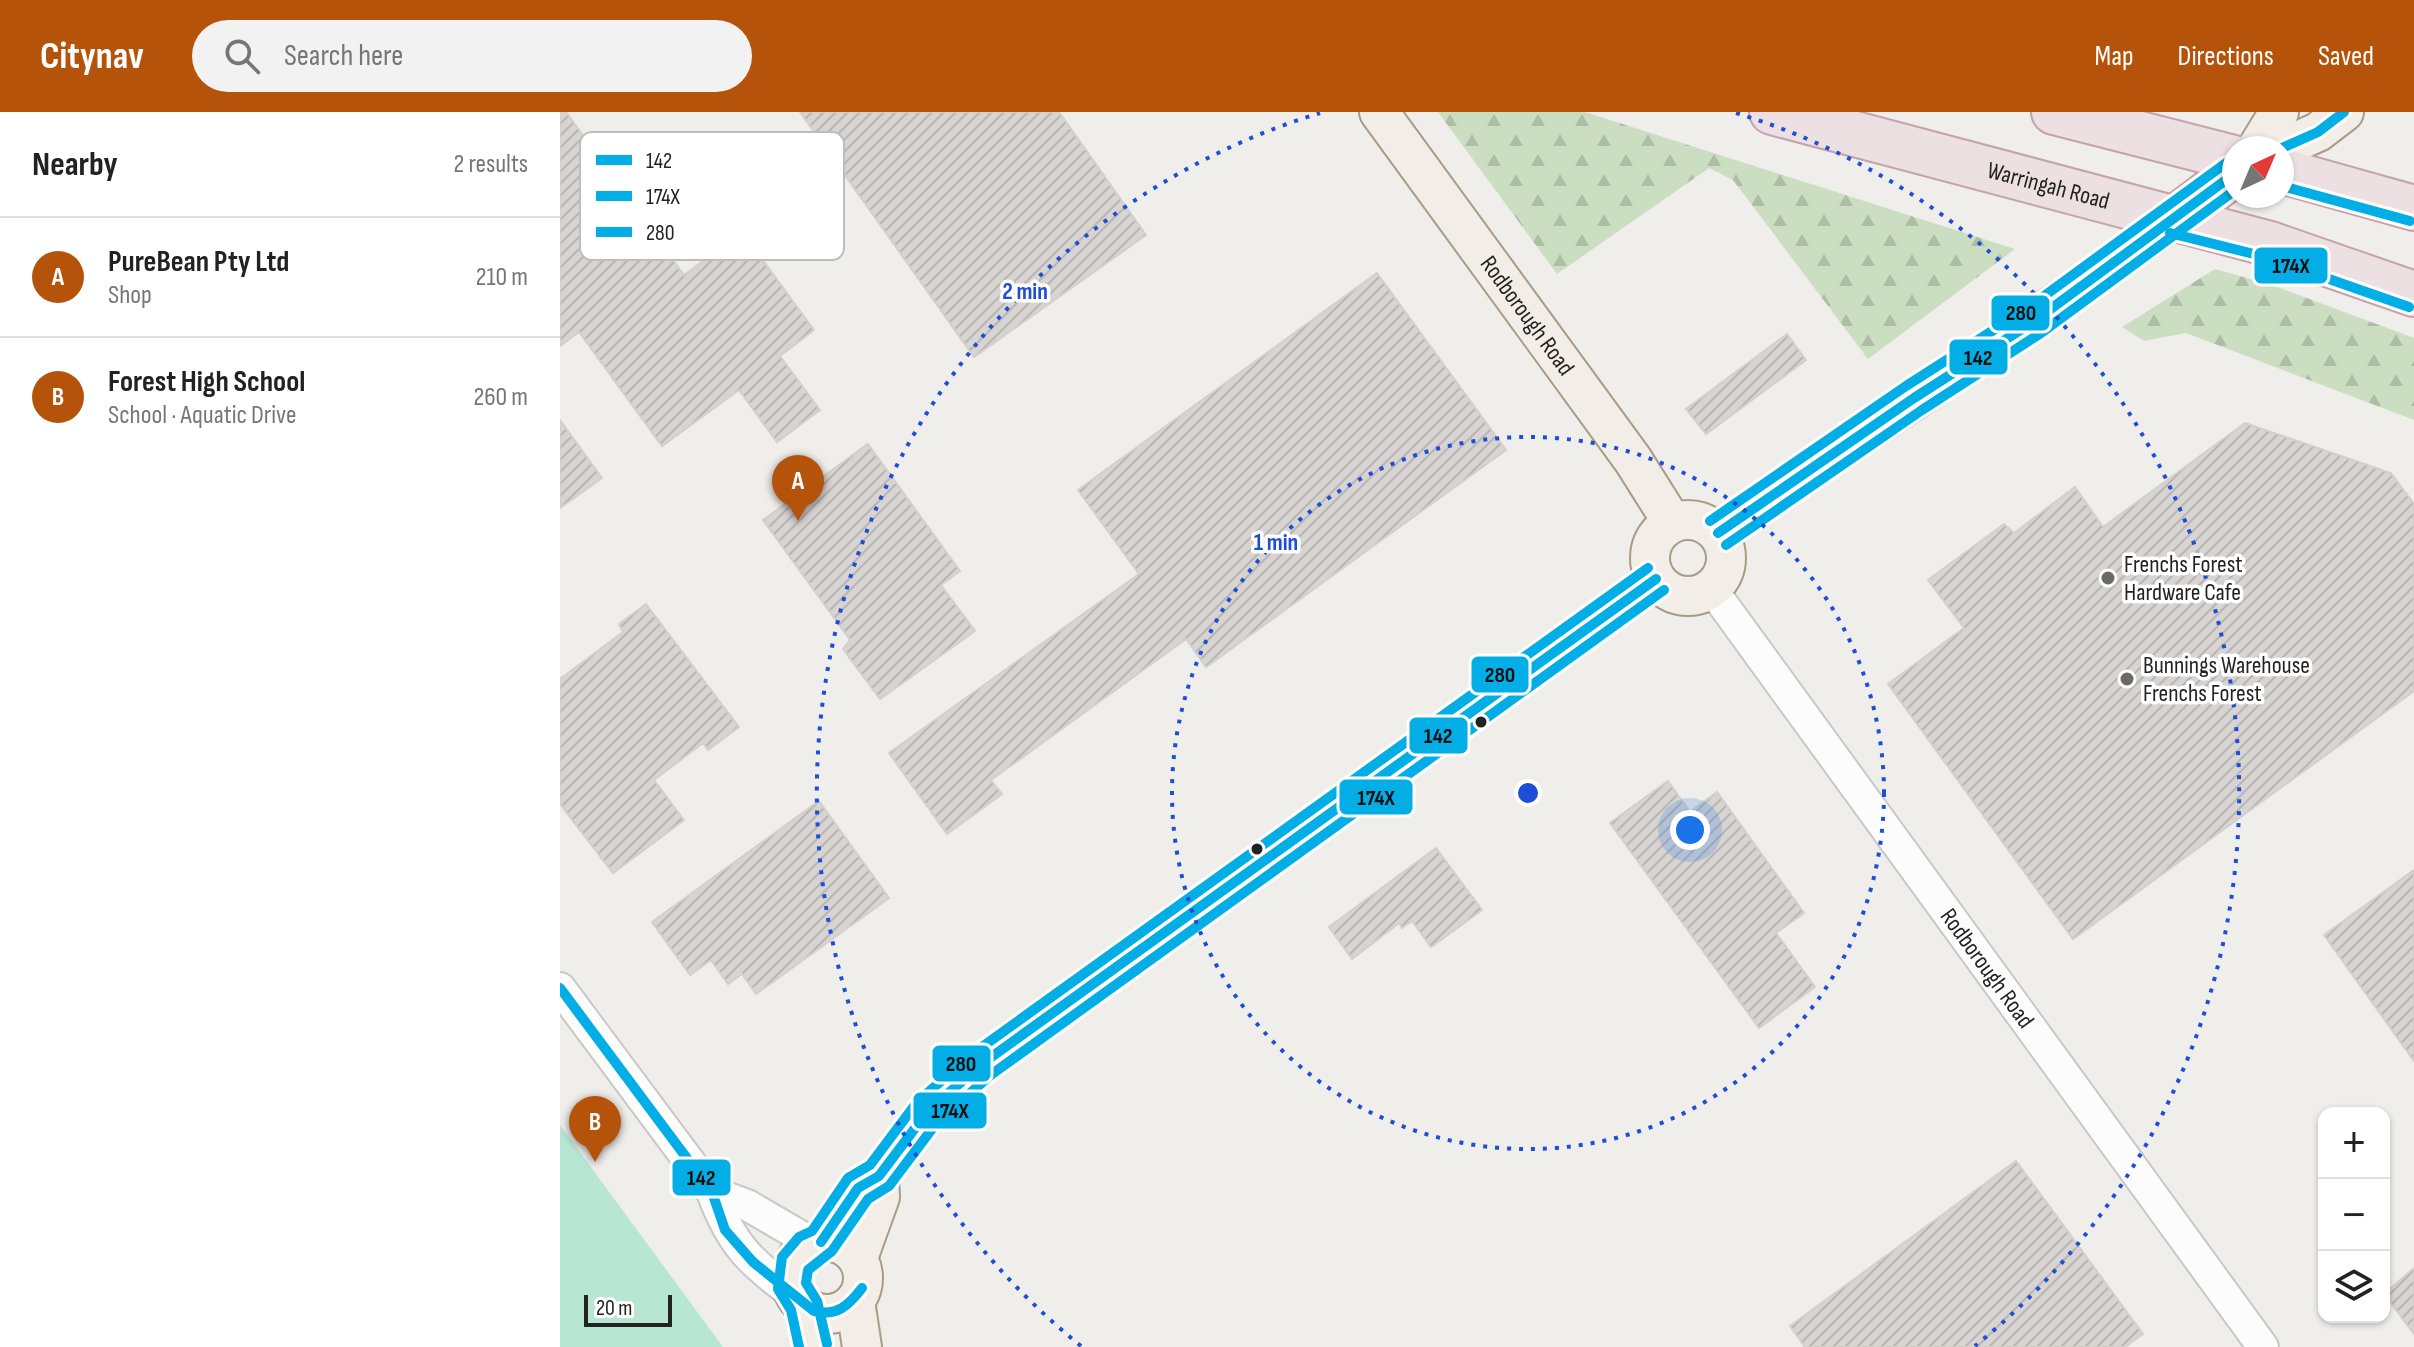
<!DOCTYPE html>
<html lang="en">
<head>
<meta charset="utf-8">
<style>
  body { margin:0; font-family:"Sofia Sans Condensed",sans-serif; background:#f2f2f2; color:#222 }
  .controls { position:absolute; right:24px; bottom:24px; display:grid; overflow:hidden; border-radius:16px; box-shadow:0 2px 6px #0004 }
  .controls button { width:72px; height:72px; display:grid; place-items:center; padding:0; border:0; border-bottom:2px solid #e0e0e0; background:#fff; color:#222; font:40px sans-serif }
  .compass { position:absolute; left:1662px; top:24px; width:72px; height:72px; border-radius:50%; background:#fff; box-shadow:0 2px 6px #0004; rotate:44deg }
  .scale { position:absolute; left:24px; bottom:20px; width:88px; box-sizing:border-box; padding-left:8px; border:4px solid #222; border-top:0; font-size:22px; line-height:28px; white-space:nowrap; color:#222; -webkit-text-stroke:6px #fff; paint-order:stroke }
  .you { position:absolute; left:1130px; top:718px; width:28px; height:28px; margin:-20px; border:6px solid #fff; border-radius:50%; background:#1a73e8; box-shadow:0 0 0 12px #1a73e833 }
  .badge { display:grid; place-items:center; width:52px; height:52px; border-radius:50%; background:#b45309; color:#fff; font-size:26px; font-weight:700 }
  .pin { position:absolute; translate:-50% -66px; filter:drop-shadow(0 2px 4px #0008) }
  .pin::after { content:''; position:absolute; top:42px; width:28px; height:24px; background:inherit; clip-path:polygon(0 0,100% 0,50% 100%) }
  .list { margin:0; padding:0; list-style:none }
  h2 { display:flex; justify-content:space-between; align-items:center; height:104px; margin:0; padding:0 32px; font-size:34px }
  h2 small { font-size:26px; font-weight:400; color:#767676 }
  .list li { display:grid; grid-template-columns:52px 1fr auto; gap:24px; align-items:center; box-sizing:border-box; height:120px; padding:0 32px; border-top:2px solid #e0e0e0 }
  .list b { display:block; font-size:30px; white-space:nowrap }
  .list p { margin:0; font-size:26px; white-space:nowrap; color:#767676 }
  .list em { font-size:26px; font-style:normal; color:#767676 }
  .icon { flex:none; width:44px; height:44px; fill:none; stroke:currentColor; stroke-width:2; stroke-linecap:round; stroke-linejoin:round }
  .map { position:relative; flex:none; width:1854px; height:1235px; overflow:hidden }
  header { display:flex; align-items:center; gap:48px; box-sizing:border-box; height:112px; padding:0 40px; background:#b45309; color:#fff }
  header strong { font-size:38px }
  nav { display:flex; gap:44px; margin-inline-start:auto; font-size:28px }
  .search { width:560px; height:72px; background:#f2f2f2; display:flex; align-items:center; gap:20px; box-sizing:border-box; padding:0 28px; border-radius:44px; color:#767676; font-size:30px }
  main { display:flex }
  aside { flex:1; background:#fff }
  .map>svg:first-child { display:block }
  .forest { fill:url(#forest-firs) }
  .pitch { fill:#b7e6d2 }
  .building { fill:url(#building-hatch); stroke:#d3d0cc; stroke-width:2 }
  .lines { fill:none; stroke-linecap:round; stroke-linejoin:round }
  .minor-casing { stroke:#c9c8c7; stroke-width:34 }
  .major-casing { stroke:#a79c86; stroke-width:42 }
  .highway-casing { stroke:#c5a2ac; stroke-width:48 }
  .minor { stroke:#fdfcfc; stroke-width:30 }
  .major { stroke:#f3ede7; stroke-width:38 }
  .highway { stroke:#ece0e2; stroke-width:44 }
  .bus-1-casing { stroke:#fff; stroke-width:16 }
  .bus-2-casing { stroke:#fff; stroke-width:16 }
  .bus-3-casing { stroke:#fff; stroke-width:16 }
  .bus-1 { stroke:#02aee5; stroke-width:10 }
  .bus-2 { stroke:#02aee5; stroke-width:10 }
  .bus-3 { stroke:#02aee5; stroke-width:10 }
  .ring { fill:none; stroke:#1d4ed8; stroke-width:4; stroke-dasharray:4 8 }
  .poi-dot { fill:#6a6968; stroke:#fff; stroke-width:3 }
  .bus-dot { fill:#222; stroke:#fff; stroke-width:3 }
  .labels { text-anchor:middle; stroke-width:7; stroke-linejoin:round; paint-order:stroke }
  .street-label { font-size:24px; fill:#222; stroke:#fff }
  .poi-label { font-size:24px; fill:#222; stroke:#fff; text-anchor:start }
  .key { fill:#fff; stroke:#bdbdbd; stroke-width:2 }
  .key-label { font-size:22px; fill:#222 }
  .centre { fill:#1d4ed8; stroke:#fff; stroke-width:4 }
  .ring-label { font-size:24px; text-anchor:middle; font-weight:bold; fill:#1d4ed8; stroke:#fff; stroke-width:7; stroke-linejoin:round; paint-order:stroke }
  .line-badge { stroke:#fff; stroke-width:3 }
  .pale-badge-label { font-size:22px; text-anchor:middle; font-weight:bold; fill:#111 }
</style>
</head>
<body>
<header>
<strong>Citynav</strong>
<div class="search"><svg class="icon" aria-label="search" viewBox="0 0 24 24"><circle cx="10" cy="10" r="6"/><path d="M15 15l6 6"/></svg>Search here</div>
<nav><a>Map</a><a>Directions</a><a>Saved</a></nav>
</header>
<main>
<aside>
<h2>Nearby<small>2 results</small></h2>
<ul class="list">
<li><span class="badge">A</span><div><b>PureBean Pty Ltd</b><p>Shop</p></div><em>210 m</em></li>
<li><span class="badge">B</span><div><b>Forest High School</b><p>School · Aquatic Drive</p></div><em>260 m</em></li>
</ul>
</aside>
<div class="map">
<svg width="1854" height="1235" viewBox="0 0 1854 1235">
  <defs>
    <pattern id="forest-firs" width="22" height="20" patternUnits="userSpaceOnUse" patternTransform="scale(2)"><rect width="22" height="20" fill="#cbdec1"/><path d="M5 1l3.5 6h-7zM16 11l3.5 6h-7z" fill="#aebea6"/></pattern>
    <pattern id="building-hatch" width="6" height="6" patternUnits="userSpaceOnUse" patternTransform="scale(2)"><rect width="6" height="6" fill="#d7d4d2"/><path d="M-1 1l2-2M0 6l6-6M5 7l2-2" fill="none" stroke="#b8b6b4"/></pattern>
  </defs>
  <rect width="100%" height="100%" fill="#f0eeeb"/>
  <!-- forest -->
  <g class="forest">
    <polygon points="878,0 1025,0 1455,137 1308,247 1173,68 1149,56 997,162"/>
    <polygon points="1655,157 1712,173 1854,226 1854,308 1626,221 1584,229 1562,215"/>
  </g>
  <!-- pitch -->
  <polygon class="pitch" points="0,1013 163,1235 0,1235"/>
  <!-- building -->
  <g class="building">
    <polygon points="0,0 6,0 124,163 182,120 254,218 220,244 260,298 217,330 179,278 102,334 19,220 0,234"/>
    <polygon points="240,0 499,0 586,123 414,245"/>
    <polygon points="817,161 946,338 646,555 626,527 431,668 442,682 387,722 329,641 579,462 518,378"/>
    <polygon points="1227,222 1246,248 1146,322 1126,297"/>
    <polygon points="0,308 42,366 0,396"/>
    <polygon points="1685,311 1831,361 1854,392 1854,579 1513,827 1328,572 1404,516 1368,468 1444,412 1454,421 1515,375 1543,415"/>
    <polygon points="308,332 400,459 381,473 415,519 320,587 283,537 290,528 203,408"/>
    <polygon points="86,492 179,615 148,638 143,631 94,668 124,708 53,761 0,692 0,567 63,520 59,512"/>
    <polygon points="1108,669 1130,700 1157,680 1244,801 1216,821 1255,875 1199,916 1050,711"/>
    <polygon points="259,689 329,786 196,882 182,862 168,872 151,848 130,863 92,810"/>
    <polygon points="876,736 922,798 871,835 852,809 842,816 839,811 792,847 769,815"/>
    <polygon points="1854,758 1854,949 1764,823"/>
    <polygon points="1456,1049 1583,1222 1565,1235 1245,1235 1230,1214"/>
    <polygon points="1854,1156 1854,1222 1824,1182"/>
  </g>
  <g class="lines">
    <!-- minor casing -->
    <g class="minor-casing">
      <g id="minor">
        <path id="s1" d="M 1151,476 L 1703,1235"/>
        <path d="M 0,876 L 152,1080 C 171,1133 192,1152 236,1184"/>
        <polyline points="152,1080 187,1093 254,1132"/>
      </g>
    </g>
    <!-- major casing -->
    <g class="major-casing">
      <g id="major">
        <path id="s2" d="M 819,0 L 1073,348 L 1112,410"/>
        <polyline points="1697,36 1719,0"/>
        <polyline points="1722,36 1758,20 1784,0"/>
        <circle cx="1128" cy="446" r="38"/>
        <path d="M 1158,421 C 1310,316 1465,217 1614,107"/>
        <polyline points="261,1130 298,1076 319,1064 368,999 423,951 1096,467"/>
        <circle cx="267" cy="1166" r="36"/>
        <polyline points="298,1146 320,1085 319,1064"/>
        <polyline points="295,1189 302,1235"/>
        <polyline points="244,1193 253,1235"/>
      </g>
    </g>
    <!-- highway casing -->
    <g class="highway-casing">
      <g id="highway">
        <path id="s3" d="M 1212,0 L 1710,132 L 1854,182"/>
        <polyline points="1494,0 1674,46"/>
        <polyline points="1722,59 1854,96"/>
        <polyline points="1614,107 1674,62"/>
      </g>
    </g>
    <!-- minor -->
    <use href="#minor" class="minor"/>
    <!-- major -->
    <use href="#major" class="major"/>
    <!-- highway -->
    <use href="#highway" class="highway"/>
    <!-- bus-1 casing -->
    <g class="bus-1-casing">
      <g id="bus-1">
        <polyline points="1722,36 1758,20 1784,0"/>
        <polyline points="1158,421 1354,286 1473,210 1674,62"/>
        <path d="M 0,876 L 152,1080 L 165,1118 L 193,1150 L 254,1199 C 277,1205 289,1193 302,1176"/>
        <polyline points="261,1130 298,1076 319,1064 368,999 423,951 1096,467"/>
      </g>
    </g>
    <!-- bus-2 casing -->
    <g class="bus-2-casing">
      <g id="bus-2">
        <polyline points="1722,74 1850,109"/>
        <polyline points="1610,121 1706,145 1849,195"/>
        <polyline points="1166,433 1362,298 1481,221 1674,79"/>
        <polyline points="267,1232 257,1189 246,1171 248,1158 272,1139 308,1087 329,1074 378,1009 432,962 1104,478"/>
      </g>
    </g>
    <!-- bus-3 casing -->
    <g class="bus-3-casing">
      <g id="bus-3">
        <polyline points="1150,409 1346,274 1465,198 1666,51"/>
        <polyline points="239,1235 231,1198 218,1177 222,1145 239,1125 252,1119 288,1066 310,1053 358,989 415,940 1088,456"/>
      </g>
    </g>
    <!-- bus-1 -->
    <use href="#bus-1" class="bus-1"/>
    <!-- bus-2 -->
    <use href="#bus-2" class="bus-2"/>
    <!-- bus-3 -->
    <use href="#bus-3" class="bus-3"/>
  </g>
  <!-- distance rings -->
  <g class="ring">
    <circle cx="968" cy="681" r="356"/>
    <path d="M521 1234A711 711 0 0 1 760 1M1176 1A711 711 0 0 1 1415 1234"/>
  </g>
  <!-- markers -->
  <g class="poi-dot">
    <circle cx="1548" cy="466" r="8"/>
    <circle cx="1567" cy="567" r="8"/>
  </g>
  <g class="bus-dot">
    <circle cx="921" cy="610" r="7"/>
    <circle cx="697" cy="737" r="7"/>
  </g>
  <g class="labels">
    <!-- street labels -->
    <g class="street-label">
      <text dy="8" stroke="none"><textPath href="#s3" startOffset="286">Warringah Road</textPath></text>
      <text dy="8" stroke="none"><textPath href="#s2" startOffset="252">Rodborough Road</textPath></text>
      <text dy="8" stroke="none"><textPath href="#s1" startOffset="470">Rodborough Road</textPath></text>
    </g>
    <!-- poi labels -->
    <g class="poi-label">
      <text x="1564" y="460">Frenchs Forest<tspan x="1564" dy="28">Hardware Cafe</tspan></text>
      <text x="1583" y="561">Bunnings Warehouse<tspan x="1583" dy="28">Frenchs Forest</tspan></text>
    </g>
  </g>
  <!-- legend -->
  <rect x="20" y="20" width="264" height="128" rx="12" class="key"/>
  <rect x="36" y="43" width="36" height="10" fill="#02aee5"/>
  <rect x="36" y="79" width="36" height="10" fill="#02aee5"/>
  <rect x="36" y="115" width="36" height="10" fill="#02aee5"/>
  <g class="key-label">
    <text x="86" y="56">142</text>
    <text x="86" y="92">174X</text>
    <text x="86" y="128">280</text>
  </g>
  <circle cx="968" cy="681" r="12" class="centre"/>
  <g class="ring-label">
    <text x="465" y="187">2 min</text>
    <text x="716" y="438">1 min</text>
  </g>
  <g class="line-badge">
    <rect x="1693" y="134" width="76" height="39" rx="8" fill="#02aee5"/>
    <rect x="1430" y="182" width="61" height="38" rx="8" fill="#02aee5"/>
    <rect x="1388" y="226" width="61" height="38" rx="8" fill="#02aee5"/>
    <rect x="910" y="543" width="60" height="39" rx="8" fill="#02aee5"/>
    <rect x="848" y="604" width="61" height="39" rx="8" fill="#02aee5"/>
    <rect x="778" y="666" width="76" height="38" rx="8" fill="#02aee5"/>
    <rect x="371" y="932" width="61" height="39" rx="8" fill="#02aee5"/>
    <rect x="352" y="979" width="76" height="39" rx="8" fill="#02aee5"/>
    <rect x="111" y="1046" width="61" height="39" rx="8" fill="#02aee5"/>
  </g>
  <g class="pale-badge-label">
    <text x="1731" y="161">174X</text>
    <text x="1461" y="208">280</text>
    <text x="1418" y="253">142</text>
    <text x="940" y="570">280</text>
    <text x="878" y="631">142</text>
    <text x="816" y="693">174X</text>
    <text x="401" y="959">280</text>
    <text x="390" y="1006">174X</text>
    <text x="141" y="1073">142</text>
  </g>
</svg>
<div class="controls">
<button>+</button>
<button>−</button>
<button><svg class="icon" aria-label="layers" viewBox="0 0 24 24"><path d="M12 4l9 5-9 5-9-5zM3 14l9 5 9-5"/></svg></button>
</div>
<svg class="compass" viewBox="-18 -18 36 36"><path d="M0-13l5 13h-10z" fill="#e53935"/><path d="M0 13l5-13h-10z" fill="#767676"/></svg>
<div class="scale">20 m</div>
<div class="you"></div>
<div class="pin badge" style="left:238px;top:409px">A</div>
<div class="pin badge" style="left:35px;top:1050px">B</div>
</div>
</main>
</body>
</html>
